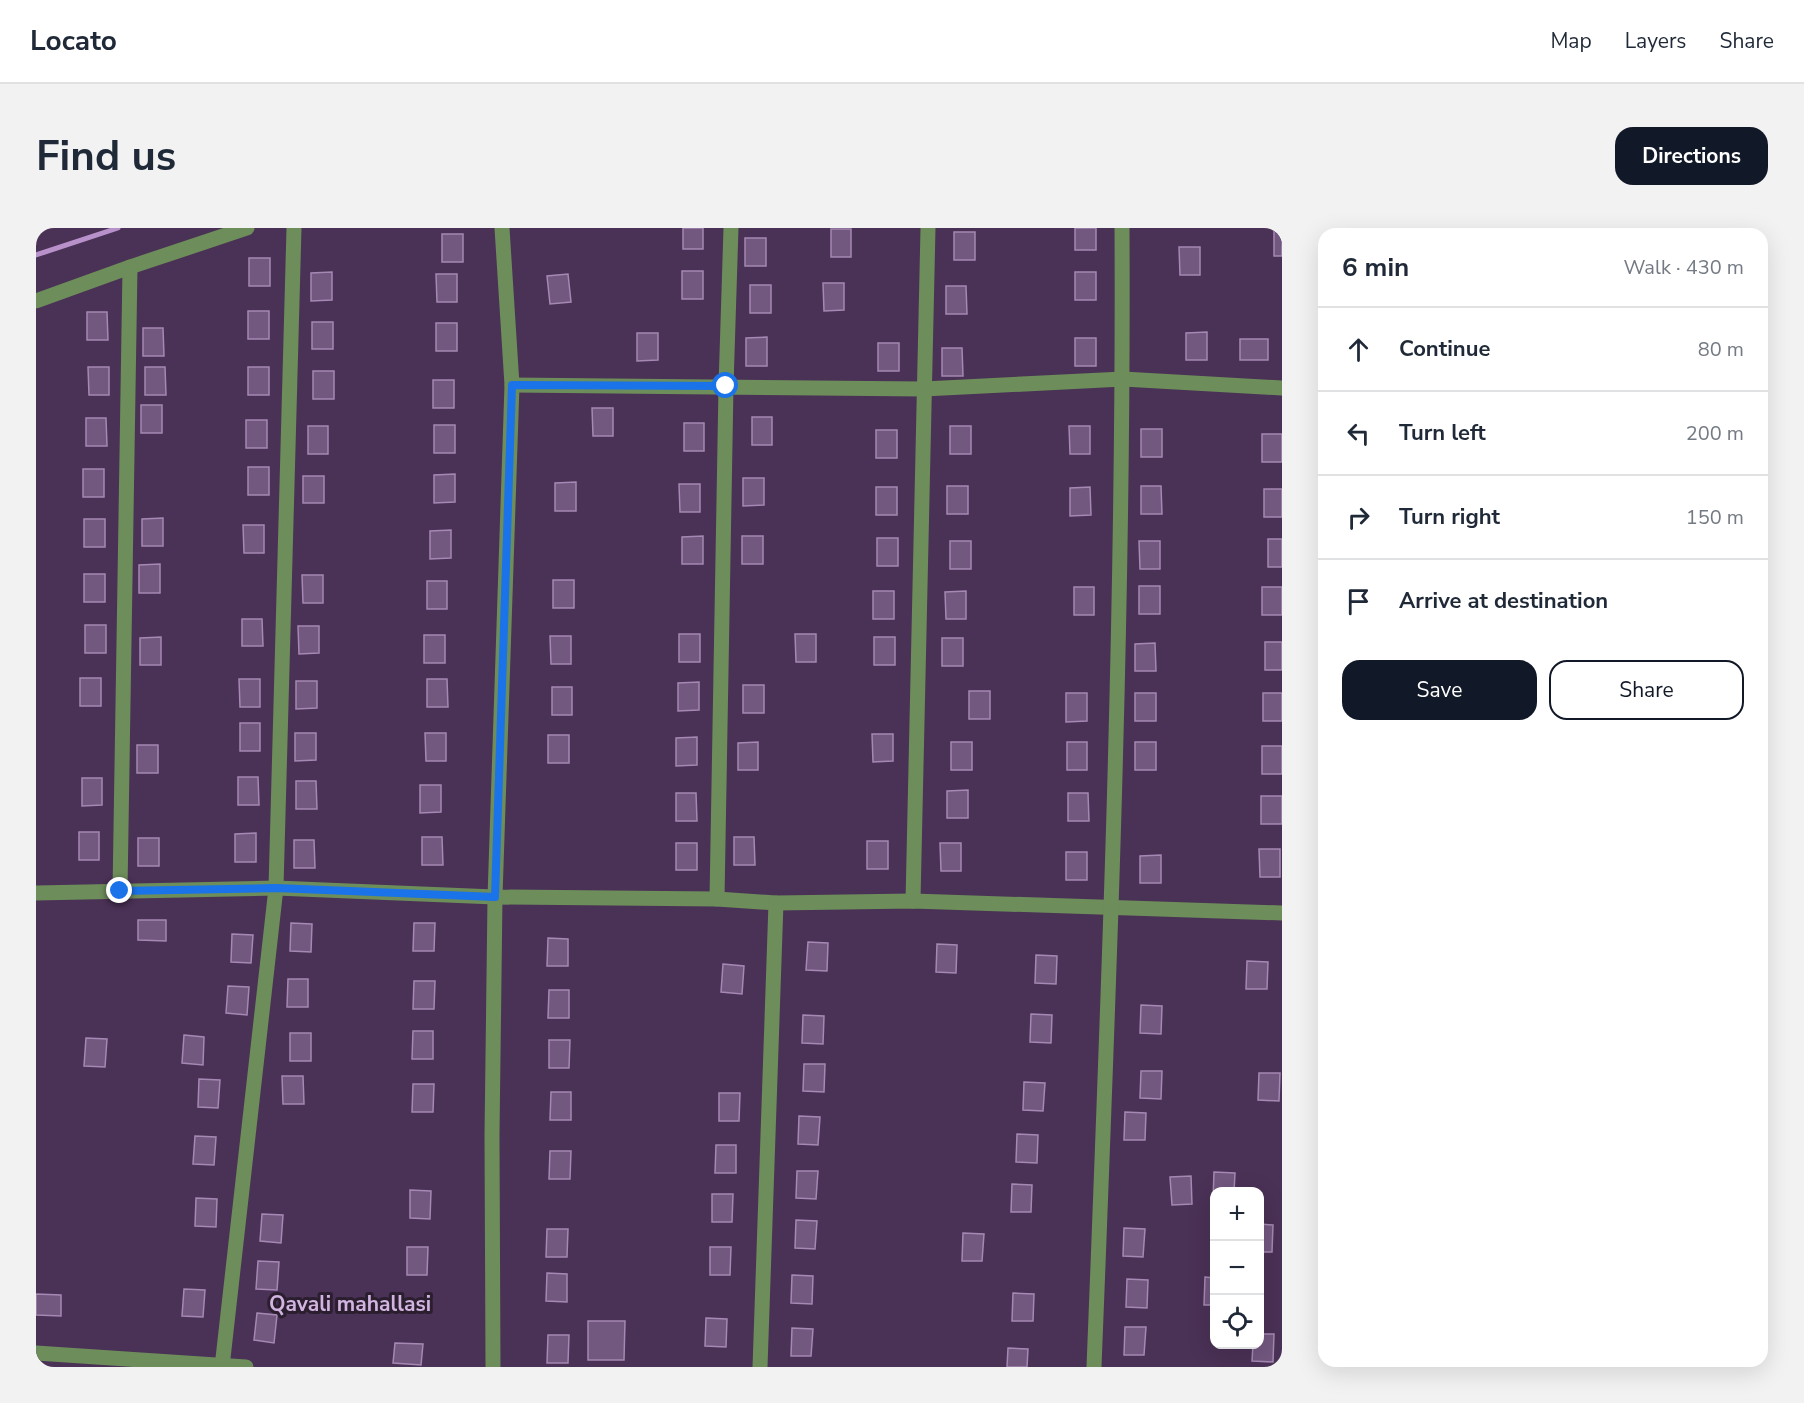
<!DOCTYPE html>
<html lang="en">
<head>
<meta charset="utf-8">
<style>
  body { margin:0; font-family:"Nunito Sans",sans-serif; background:#f2f2f3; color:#1f2937 }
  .controls { position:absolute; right:18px; bottom:18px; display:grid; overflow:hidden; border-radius:12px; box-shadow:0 6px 24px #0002 }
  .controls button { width:54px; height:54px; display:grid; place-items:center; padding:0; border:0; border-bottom:2px solid #e0e1e3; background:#fff; color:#1f2937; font:30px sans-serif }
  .stop { position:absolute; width:18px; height:18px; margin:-14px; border:4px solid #1a73e8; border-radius:50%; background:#fff }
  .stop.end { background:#1a73e8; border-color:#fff; box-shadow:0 2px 6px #0008 }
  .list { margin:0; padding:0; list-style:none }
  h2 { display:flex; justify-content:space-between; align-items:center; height:78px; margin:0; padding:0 24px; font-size:26px }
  h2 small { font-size:20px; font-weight:400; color:#747a83 }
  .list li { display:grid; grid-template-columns:39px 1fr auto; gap:18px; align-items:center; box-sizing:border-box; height:84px; padding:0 24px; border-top:2px solid #e0e1e3 }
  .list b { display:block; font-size:22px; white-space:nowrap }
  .list em { font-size:20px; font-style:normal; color:#747a83 }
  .actions { display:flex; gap:12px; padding:18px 24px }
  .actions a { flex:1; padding:14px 0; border:2px solid #111827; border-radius:18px; text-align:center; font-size:21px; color:#111827 }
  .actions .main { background:#111827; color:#fff }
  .icon { flex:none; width:33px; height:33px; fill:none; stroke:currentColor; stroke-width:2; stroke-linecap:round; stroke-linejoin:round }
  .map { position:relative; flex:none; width:1246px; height:1139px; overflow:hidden; border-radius:18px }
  header { display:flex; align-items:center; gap:36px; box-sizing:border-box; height:84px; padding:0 30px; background:#fff; border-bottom:2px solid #e0e1e3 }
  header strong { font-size:28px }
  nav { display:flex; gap:33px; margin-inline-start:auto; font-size:21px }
  .intro { display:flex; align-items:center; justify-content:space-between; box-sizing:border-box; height:144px; padding:0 36px }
  h1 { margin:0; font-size:42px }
  .button { padding:15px 27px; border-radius:18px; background:#111827; color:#fff; font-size:21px; font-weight:700 }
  main { display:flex; gap:36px; padding:0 36px }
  aside { flex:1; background:#fff; border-radius:18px; box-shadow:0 6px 24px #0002 }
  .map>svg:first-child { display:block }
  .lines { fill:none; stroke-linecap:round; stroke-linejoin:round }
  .stream { stroke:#b891cb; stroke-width:5 }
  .building { fill:#72577f; stroke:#a588b3; stroke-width:1.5 }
  .minor { stroke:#6d8d5a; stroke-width:15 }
  .route { stroke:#1a73e8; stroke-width:8 }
  .labels { text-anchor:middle; stroke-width:6; stroke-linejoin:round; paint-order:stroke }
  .neighbourhood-label { font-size:21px; font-weight:bold; fill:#d1b4e0; stroke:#2a1e2f }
</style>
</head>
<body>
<header>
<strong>Locato</strong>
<nav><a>Map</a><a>Layers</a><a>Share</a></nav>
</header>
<div class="intro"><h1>Find us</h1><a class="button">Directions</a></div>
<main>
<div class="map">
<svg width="1246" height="1139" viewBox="0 0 1246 1139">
  <rect width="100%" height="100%" fill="#4a3156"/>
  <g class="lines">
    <!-- stream -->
    <polyline class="stream" points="0,27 82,0"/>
  </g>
  <!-- building -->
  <g class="building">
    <rect x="647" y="0" width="20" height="21"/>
    <rect x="1039" y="0" width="21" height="22"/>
    <rect x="1238" y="0" width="8" height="28"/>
    <rect x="795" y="1" width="20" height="28"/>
    <rect x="918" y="4" width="21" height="28"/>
    <rect x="406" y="6" width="21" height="28"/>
    <rect x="709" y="10" width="21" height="28"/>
    <polygon points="1143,19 1164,19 1164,47 1144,47"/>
    <rect x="213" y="30" width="21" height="28"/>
    <rect x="646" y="43" width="21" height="28"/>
    <polygon points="296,44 296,72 275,73 275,45"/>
    <rect x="1039" y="44" width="21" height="28"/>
    <polygon points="400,46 421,46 421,74 401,74"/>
    <polygon points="532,46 535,74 514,76 511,48"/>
    <polygon points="787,55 808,55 808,82 788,83"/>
    <rect x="714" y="57" width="21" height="28"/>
    <polygon points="910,58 930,58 931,86 910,86"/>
    <rect x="212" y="83" width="21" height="28"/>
    <polygon points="51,84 71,84 72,112 51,112"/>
    <rect x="276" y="94" width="21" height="27"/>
    <rect x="400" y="95" width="21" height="28"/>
    <polygon points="107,100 127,100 128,128 107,128"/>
    <polygon points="1171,104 1171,132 1150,132 1150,105"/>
    <polygon points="601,105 622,105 622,132 601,133"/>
    <polygon points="731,109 731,138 710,138 710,110"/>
    <rect x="1039" y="110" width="21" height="28"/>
    <rect x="1204" y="111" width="28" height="21"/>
    <rect x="842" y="115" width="21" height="28"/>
    <polygon points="906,120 926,120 927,148 906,148"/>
    <polygon points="52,139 73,139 73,167 53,167"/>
    <polygon points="109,139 129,139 130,167 109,167"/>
    <rect x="212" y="139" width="21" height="28"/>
    <rect x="277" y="143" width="21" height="28"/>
    <rect x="397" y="152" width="21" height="28"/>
    <rect x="105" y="177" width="21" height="28"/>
    <polygon points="556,180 577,180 577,208 557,208"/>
    <rect x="716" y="189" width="20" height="28"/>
    <polygon points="50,190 70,190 71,218 50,218"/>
    <rect x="210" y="192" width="21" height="28"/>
    <rect x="648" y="195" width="20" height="28"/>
    <rect x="398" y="197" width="21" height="28"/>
    <rect x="272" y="198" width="20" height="28"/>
    <rect x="914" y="198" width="21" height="28"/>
    <polygon points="1033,198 1054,198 1054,226 1034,226"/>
    <rect x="1105" y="201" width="21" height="28"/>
    <rect x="840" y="202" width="21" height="28"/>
    <rect x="1226" y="206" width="20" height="28"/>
    <rect x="212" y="239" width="21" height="28"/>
    <rect x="47" y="241" width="21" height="28"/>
    <polygon points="419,246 419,274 398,275 398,247"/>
    <rect x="267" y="248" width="21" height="27"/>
    <polygon points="707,250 728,250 728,277 707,278"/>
    <polygon points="540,254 540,283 519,283 519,255"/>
    <polygon points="643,256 664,256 664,284 644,284"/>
    <rect x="911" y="258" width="21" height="28"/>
    <polygon points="1105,258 1125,258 1126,286 1105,286"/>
    <rect x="840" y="259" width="21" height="28"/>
    <polygon points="1054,259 1055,287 1034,288 1034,260"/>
    <rect x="1228" y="261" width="18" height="28"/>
    <polygon points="127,290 127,318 106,318 106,291"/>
    <rect x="48" y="291" width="21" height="28"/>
    <polygon points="207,297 228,297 228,325 208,325"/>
    <polygon points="415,302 415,330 394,331 394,303"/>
    <polygon points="667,308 667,336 646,336 646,309"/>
    <rect x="706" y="308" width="21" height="28"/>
    <rect x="841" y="310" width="21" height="28"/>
    <rect x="1232" y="311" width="14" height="28"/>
    <rect x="914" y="313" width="21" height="28"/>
    <polygon points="1103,313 1124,313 1124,341 1104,341"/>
    <polygon points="124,336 124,365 103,365 103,337"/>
    <rect x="48" y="346" width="21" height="28"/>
    <polygon points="266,347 287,347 287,375 267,375"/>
    <rect x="517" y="352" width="21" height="28"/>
    <rect x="391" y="353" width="20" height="28"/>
    <rect x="1103" y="358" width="21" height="28"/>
    <rect x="1038" y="359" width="20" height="28"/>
    <rect x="1226" y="359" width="20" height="28"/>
    <rect x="837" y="363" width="21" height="28"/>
    <polygon points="930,363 930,391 910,391 909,364"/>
    <polygon points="206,391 226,391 227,418 206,418"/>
    <rect x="49" y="397" width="21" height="28"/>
    <polygon points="262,398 283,398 283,425 263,426"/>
    <rect x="643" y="406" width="21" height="28"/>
    <polygon points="759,406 780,406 780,434 760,434"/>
    <rect x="388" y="407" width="21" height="28"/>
    <polygon points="514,408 535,408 535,436 515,436"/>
    <polygon points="125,409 125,437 104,437 104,410"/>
    <rect x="838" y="409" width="21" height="28"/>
    <rect x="906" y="410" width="21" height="28"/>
    <rect x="1229" y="414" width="17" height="28"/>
    <polygon points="1119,415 1120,443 1099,443 1099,416"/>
    <rect x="44" y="450" width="21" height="28"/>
    <polygon points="203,451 224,451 224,479 204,479"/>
    <polygon points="391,451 411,451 412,479 391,479"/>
    <polygon points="260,453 281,453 281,480 260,481"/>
    <polygon points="663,454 663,482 642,483 642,455"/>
    <rect x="707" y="457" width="21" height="28"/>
    <rect x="516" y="459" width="20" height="28"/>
    <rect x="933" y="463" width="21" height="28"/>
    <polygon points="1030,465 1051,465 1051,493 1030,494"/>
    <rect x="1099" y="465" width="21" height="28"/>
    <rect x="1227" y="465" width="19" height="28"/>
    <rect x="204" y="495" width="20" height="28"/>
    <polygon points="259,505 280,505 280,532 259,533"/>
    <polygon points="389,505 410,505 410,533 390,533"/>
    <polygon points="836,506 857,506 857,533 837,534"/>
    <rect x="512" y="507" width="21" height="28"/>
    <polygon points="661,509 661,537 640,538 640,510"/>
    <polygon points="722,514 722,542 702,542 702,515"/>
    <rect x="915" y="514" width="21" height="28"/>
    <rect x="1031" y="514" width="20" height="28"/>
    <rect x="1099" y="514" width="21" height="28"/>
    <rect x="101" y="517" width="21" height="28"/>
    <rect x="1226" y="518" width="20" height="28"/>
    <polygon points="202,549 222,549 223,577 202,577"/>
    <polygon points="46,550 66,550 66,577 46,578"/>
    <polygon points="260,553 280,553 281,581 260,581"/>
    <polygon points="384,557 405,557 405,584 384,585"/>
    <polygon points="932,562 932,590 911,590 911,563"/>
    <polygon points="640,565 660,565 661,593 640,593"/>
    <polygon points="1032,565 1052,565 1053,593 1032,593"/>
    <rect x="1225" y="568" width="21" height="28"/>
    <rect x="43" y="604" width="20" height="28"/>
    <polygon points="220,605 220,634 199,634 199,606"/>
    <polygon points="386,609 406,609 407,637 386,637"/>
    <polygon points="698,609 718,609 719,637 698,637"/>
    <rect x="102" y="610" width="21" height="28"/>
    <polygon points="258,612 278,612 279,640 258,640"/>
    <rect x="831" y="613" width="21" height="28"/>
    <rect x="640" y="615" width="21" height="27"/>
    <polygon points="904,615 925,615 925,643 905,643"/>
    <polygon points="1223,621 1244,621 1244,649 1224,649"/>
    <rect x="1030" y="624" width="21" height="28"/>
    <polygon points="1125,627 1125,655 1104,655 1104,628"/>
    <polygon points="102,692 130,692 130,713 102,712"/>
    <polygon points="255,695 276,696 275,724 254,723"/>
    <polygon points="378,695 399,695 398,723 377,723"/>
    <polygon points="196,706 217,707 215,735 195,734"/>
    <polygon points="512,710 532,711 532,738 511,738"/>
    <polygon points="772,714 792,715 791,743 770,742"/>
    <polygon points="901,716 921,717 920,745 900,744"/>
    <polygon points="1000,727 1021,728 1020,756 999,755"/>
    <polygon points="1211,733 1232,734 1231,761 1210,761"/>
    <polygon points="687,736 708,738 706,766 685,764"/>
    <polygon points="252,751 272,751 272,779 251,779"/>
    <polygon points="378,753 399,753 398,781 377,781"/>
    <polygon points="192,758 213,759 211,787 190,785"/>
    <polygon points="513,762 533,762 533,790 512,790"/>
    <polygon points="1105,777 1126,778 1125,806 1104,805"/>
    <polygon points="995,786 1016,787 1015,815 994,814"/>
    <polygon points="767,787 788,788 787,816 766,815"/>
    <polygon points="377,803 397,803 397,831 376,831"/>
    <rect x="254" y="805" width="21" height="28"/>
    <polygon points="148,807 168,809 167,837 146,835"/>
    <polygon points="50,810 71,811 69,839 48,838"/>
    <polygon points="513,812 534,812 533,840 513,840"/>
    <polygon points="768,836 789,836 788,864 767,863"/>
    <polygon points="1105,843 1126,843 1125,871 1104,870"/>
    <polygon points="1223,845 1244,845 1243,873 1222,872"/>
    <polygon points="246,848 267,848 268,876 247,876"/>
    <polygon points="163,851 184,852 182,880 162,879"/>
    <polygon points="988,854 1009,855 1007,883 987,882"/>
    <polygon points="377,856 398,856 397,884 376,884"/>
    <polygon points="515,864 535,864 535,892 514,892"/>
    <polygon points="683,865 704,865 703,893 683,893"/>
    <polygon points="1089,884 1110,885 1109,912 1088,912"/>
    <polygon points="763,888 784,889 782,917 762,916"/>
    <polygon points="981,906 1002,907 1001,935 980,934"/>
    <polygon points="159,908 180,909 178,937 157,936"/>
    <polygon points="680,917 700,917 700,945 679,945"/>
    <polygon points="514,923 535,923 534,951 513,951"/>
    <polygon points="761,943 782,943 780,971 760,970"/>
    <polygon points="1178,944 1199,945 1198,964 1178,964 1178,972 1177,972"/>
    <polygon points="1155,948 1156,976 1136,977 1134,949"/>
    <polygon points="976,956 996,957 995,984 975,984"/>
    <polygon points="374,962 395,963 394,991 374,990"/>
    <polygon points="676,966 697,966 696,994 676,994"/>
    <polygon points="160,970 181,971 180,999 159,998"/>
    <polygon points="226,986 247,987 245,1015 224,1013"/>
    <polygon points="760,992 781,993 779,1021 759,1020"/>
    <polygon points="1224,996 1237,997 1236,1024 1224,1024"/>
    <polygon points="1088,1000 1109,1001 1107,1029 1087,1028"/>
    <polygon points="511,1001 532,1001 531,1029 510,1029"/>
    <polygon points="927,1005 948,1006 946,1033 926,1033"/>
    <polygon points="371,1019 392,1019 391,1047 371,1047"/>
    <polygon points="674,1019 695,1019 694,1047 674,1047"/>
    <polygon points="222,1033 243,1034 241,1062 220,1061"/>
    <polygon points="511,1045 531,1046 531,1074 510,1073"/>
    <polygon points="756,1047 777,1048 776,1076 755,1075"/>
    <polygon points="1169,1049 1178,1050 1178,1077 1168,1077"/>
    <polygon points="1091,1051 1112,1052 1111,1080 1090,1079"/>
    <polygon points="148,1061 169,1062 167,1089 146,1088"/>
    <polygon points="977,1065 998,1066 997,1093 976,1093"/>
    <polygon points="0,1066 25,1067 25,1088 0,1087"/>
    <polygon points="221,1085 241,1087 238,1115 218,1112"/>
    <polygon points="670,1090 691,1091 690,1119 669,1118"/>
    <polygon points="552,1093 589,1093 588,1132 552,1132"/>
    <polygon points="1089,1099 1110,1099 1108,1127 1088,1127"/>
    <polygon points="756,1100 777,1101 775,1128 755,1128"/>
    <polygon points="1224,1106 1238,1106 1237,1134 1216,1133 1217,1116 1224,1116"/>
    <polygon points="512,1107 533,1107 532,1135 511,1135"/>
    <polygon points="359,1115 387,1116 385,1137 357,1135"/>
    <polygon points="972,1120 992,1121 991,1139 971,1139"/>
  </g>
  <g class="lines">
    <!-- minor -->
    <g class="minor">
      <polyline points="0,73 94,39 211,0"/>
      <polyline points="476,157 888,161 1087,151 1246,160"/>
      <polyline points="84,663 94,39"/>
      <polyline points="0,665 240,660 459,669 681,671 740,675 877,673 1246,685"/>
      <polyline points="681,671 690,158 695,0"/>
      <polyline points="877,673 892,0"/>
      <polyline points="0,1125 210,1139"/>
      <polyline points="186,1139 240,660 258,0"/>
      <polyline points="457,1139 456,908 459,669 476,157 466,0"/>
      <polyline points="724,1139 740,675"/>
      <path d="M 1058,1139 C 1073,760 1088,380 1086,0"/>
    </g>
  </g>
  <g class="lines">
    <!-- route -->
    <polyline class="route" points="84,663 240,660 459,669 476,157 690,158"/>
  </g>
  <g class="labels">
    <!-- neighbourhood labels -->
    <g class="neighbourhood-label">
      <text x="314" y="1083">Qavali mahallasi</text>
    </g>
  </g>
</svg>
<div class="controls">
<button>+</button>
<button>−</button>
<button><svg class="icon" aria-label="locate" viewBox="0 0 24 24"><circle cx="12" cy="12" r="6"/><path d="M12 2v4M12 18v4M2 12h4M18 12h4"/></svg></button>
</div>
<div class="stop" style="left:690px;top:158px"></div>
<div class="stop end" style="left:84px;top:663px"></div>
</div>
<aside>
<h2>6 min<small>Walk · 430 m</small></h2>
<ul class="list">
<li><svg class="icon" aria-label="ahead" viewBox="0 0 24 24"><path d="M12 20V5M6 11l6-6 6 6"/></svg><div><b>Continue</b></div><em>80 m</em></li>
<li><svg class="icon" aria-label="left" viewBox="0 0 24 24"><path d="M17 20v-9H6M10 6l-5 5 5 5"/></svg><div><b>Turn left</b></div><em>200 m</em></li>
<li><svg class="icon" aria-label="right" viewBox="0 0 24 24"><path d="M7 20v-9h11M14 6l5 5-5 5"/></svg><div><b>Turn right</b></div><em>150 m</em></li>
<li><svg class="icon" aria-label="arrive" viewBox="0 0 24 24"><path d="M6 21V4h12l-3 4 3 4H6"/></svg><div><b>Arrive at destination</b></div></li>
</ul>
<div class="actions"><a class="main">Save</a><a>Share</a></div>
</aside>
</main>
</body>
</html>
